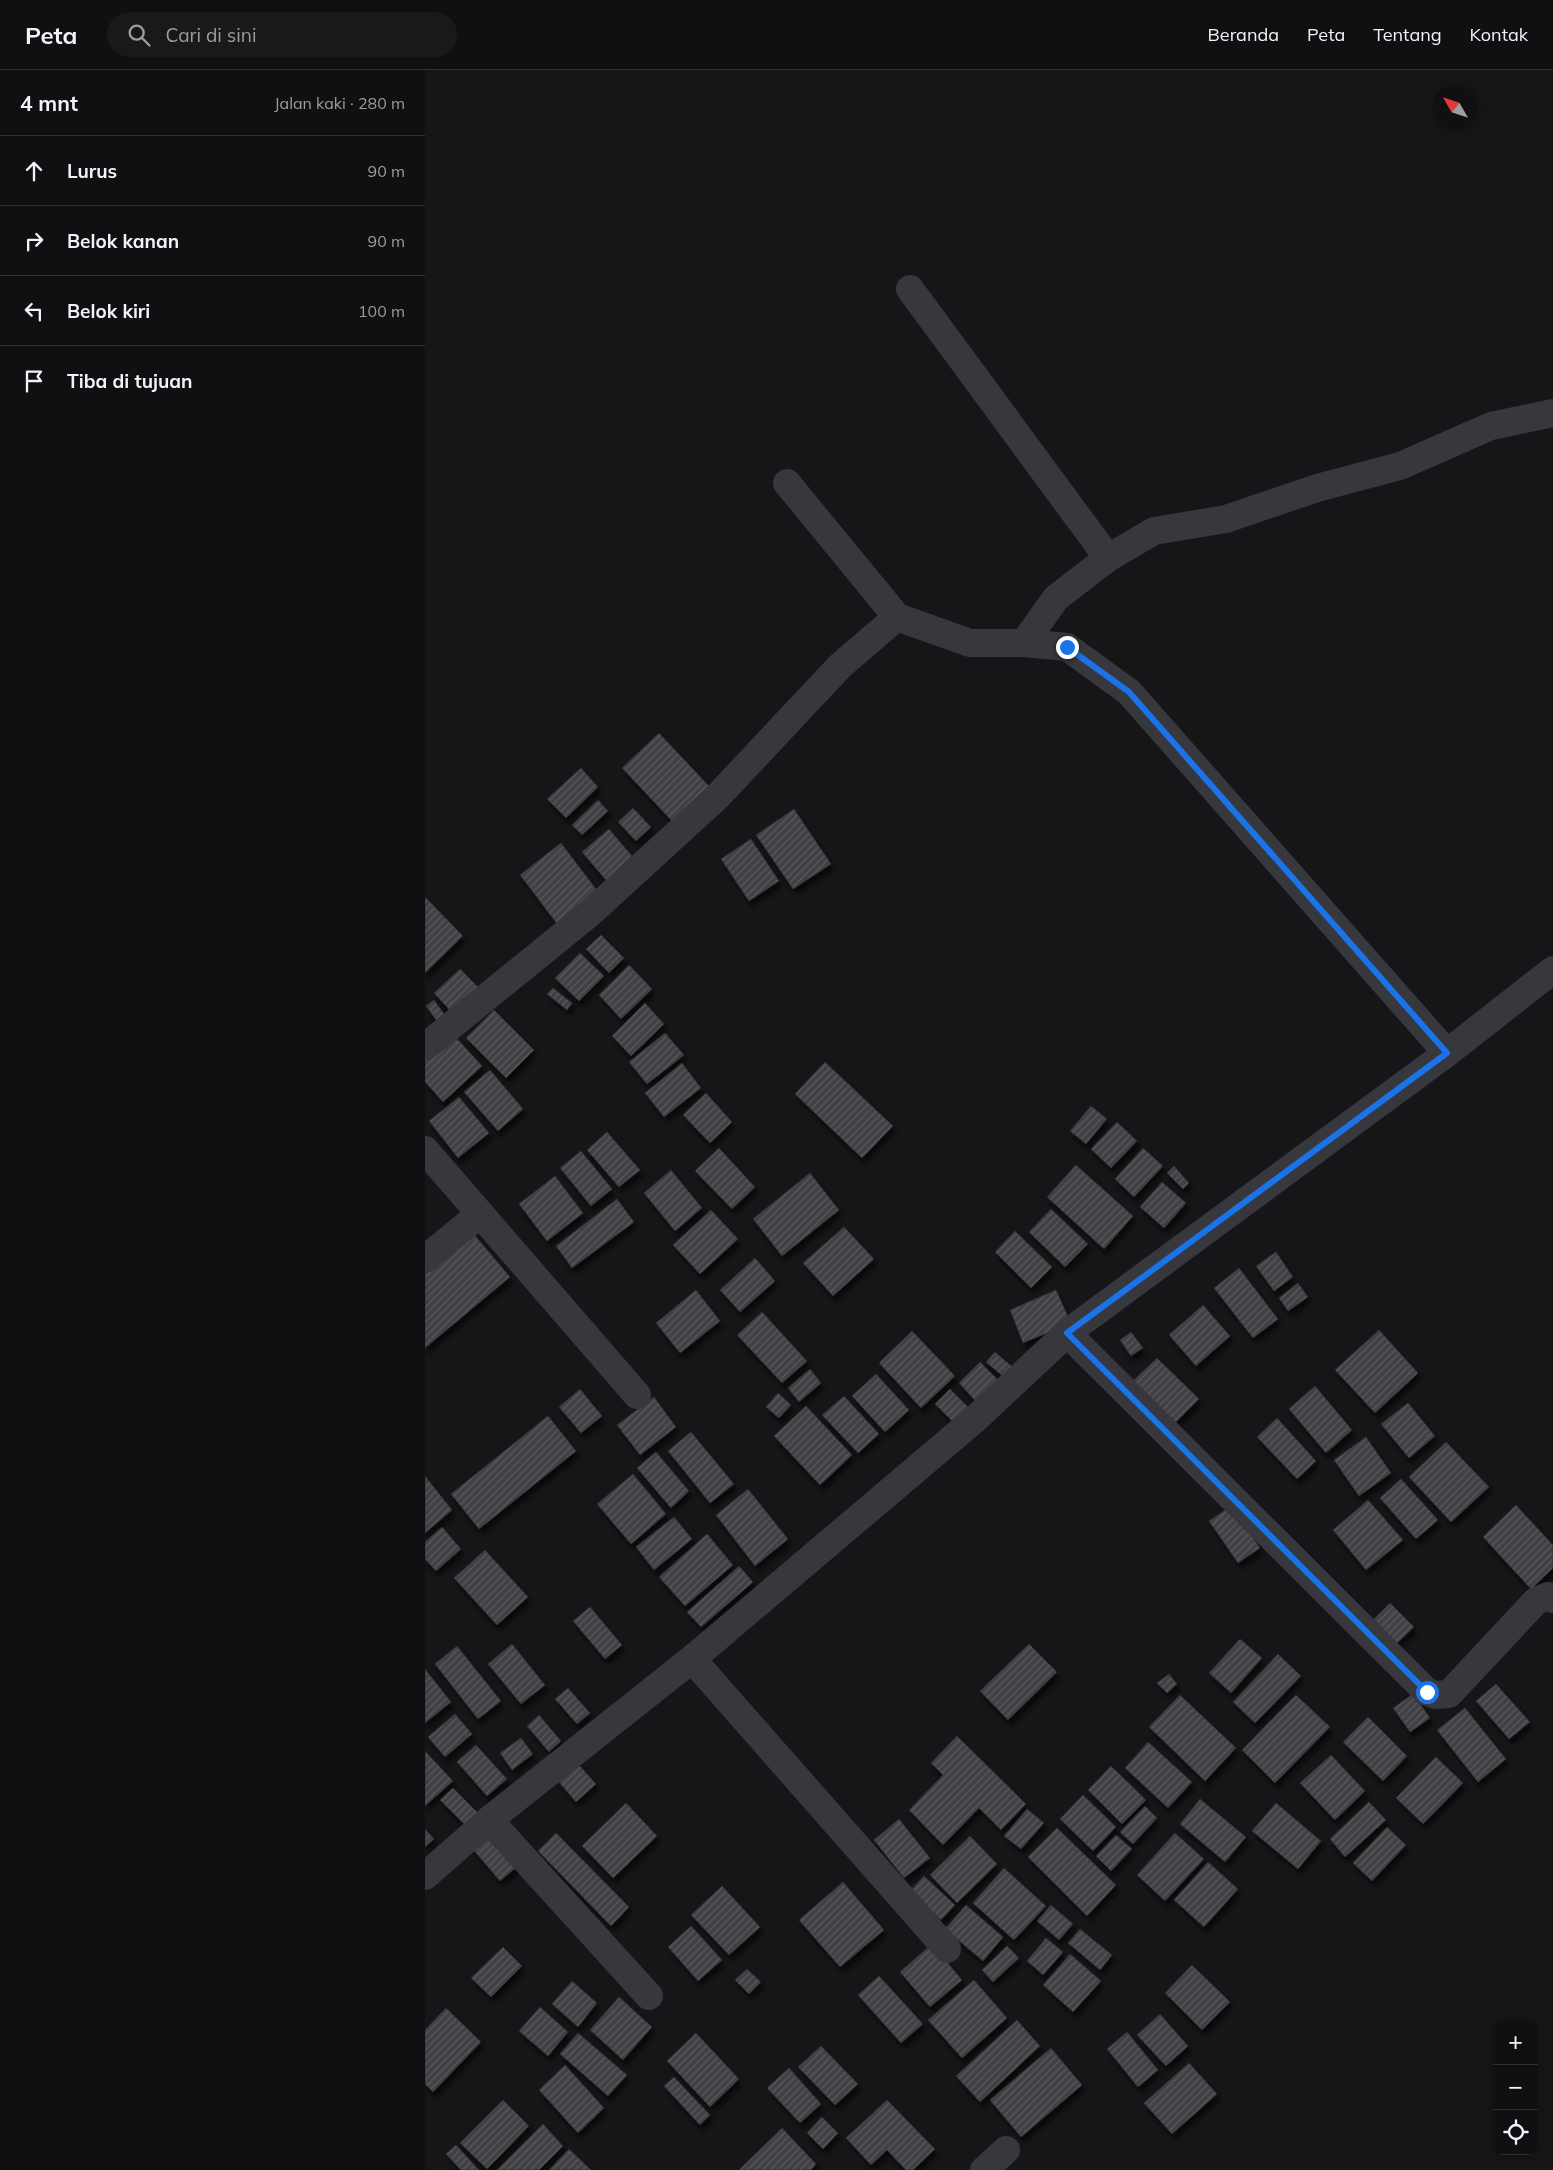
<!DOCTYPE html>
<html lang="id">
<head>
<meta charset="utf-8">
<style>
  body { margin:0; font-family:Mulish,sans-serif; background:#19191b; color:#f1f3f6 }
  .controls { position:absolute; right:15px; bottom:15px; display:grid; overflow:hidden; border-radius:10px; box-shadow:0 2px 12px #0003 }
  .controls button { width:45px; height:45px; display:grid; place-items:center; padding:0; border:0; border-bottom:1px solid #303032; background:#101012; color:#f1f3f6; font:25px sans-serif }
  .compass { position:absolute; left:1008px; top:15px; width:45px; height:45px; border-radius:50%; background:#101012; box-shadow:0 2px 12px #0003; rotate:309deg }
  .stop { position:absolute; width:15px; height:15px; margin:-11px; border:4px solid #1a73e8; border-radius:50%; background:#fff }
  .stop.end { background:#1a73e8; border-color:#fff; box-shadow:0 1px 5px #0008 }
  .list { margin:0; padding:0; list-style:none }
  h2 { display:flex; justify-content:space-between; align-items:center; height:65px; margin:0; padding:0 20px; font-size:21px }
  h2 small { font-size:16px; font-weight:400; color:#9c9d9f }
  .list li { display:grid; grid-template-columns:32px 1fr auto; gap:15px; align-items:center; box-sizing:border-box; height:70px; padding:0 20px; border-top:1px solid #303032 }
  .list b { display:block; font-size:19px; white-space:nowrap }
  .list em { font-size:16px; font-style:normal; color:#9c9d9f }
  .icon { flex:none; width:28px; height:28px; fill:none; stroke:currentColor; stroke-width:2; stroke-linecap:round; stroke-linejoin:round }
  .map { position:relative; flex:none; width:1128px; height:2100px; overflow:hidden }
  header { display:flex; align-items:center; gap:30px; box-sizing:border-box; height:70px; padding:0 25px; background:#101012; border-bottom:1px solid #303032 }
  header strong { font-size:24px }
  nav { display:flex; gap:28px; margin-inline-start:auto; font-size:18px }
  .search { width:350px; height:45px; background:#19191b; display:flex; align-items:center; gap:12px; box-sizing:border-box; padding:0 18px; border-radius:28px; color:#9c9d9f; font-size:19px }
  main { display:flex }
  aside { flex:1; background:#101012 }
  .map>svg:first-child { display:block }
  .building { fill:url(#building-hatch); stroke:#303034; filter:url(#shadow) }
  .lines { fill:none; stroke-linecap:round; stroke-linejoin:round }
  .minor { stroke:#37383d; stroke-width:28 }
  .route { stroke:#1a73e8; stroke-width:6 }
</style>
</head>
<body>
<header>
<strong>Peta</strong>
<div class="search"><svg class="icon" aria-label="search" viewBox="0 0 24 24"><circle cx="10" cy="10" r="6"/><path d="M15 15l6 6"/></svg>Cari di sini</div>
<nav><a>Beranda</a><a>Peta</a><a>Tentang</a><a>Kontak</a></nav>
</header>
<main>
<aside>
<h2>4 mnt<small>Jalan kaki · 280 m</small></h2>
<ul class="list">
<li><svg class="icon" aria-label="ahead" viewBox="0 0 24 24"><path d="M12 20V5M6 11l6-6 6 6"/></svg><div><b>Lurus</b></div><em>90 m</em></li>
<li><svg class="icon" aria-label="right" viewBox="0 0 24 24"><path d="M7 20v-9h11M14 6l5 5-5 5"/></svg><div><b>Belok kanan</b></div><em>90 m</em></li>
<li><svg class="icon" aria-label="left" viewBox="0 0 24 24"><path d="M17 20v-9H6M10 6l-5 5 5 5"/></svg><div><b>Belok kiri</b></div><em>100 m</em></li>
<li><svg class="icon" aria-label="arrive" viewBox="0 0 24 24"><path d="M6 21V4h12l-3 4 3 4H6"/></svg><div><b>Tiba di tujuan</b></div></li>
</ul>
</aside>
<div class="map">
<svg width="1128" height="2100" viewBox="0 0 1128 2100">
  <defs>
    <pattern id="building-hatch" width="6" height="6" patternUnits="userSpaceOnUse" patternTransform="scale(1.25)"><rect width="6" height="6" fill="#404145"/><path d="M-1 1l2-2M0 6l6-6M5 7l2-2" fill="none" stroke="#595a5e"/></pattern>
    <filter id="shadow"><feDropShadow dx="3" dy="5.5" stdDeviation="2.5" flood-color="#0009"/></filter>
  </defs>
  <rect width="100%" height="100%" fill="#161618"/>
  <!-- building -->
  <g class="building">
    <polygon points="234,663 284,716 247,751 197,698"/>
    <polygon points="156,698 173,717 141,748 122,729"/>
    <polygon points="173,730 183,741 157,765 147,755"/>
    <polygon points="208,738 226,757 211,771 193,752"/>
    <polygon points="369,739 406,794 368,819 331,765"/>
    <polygon points="184,759 213,793 186,816 157,782"/>
    <polygon points="326,769 354,811 324,831 296,789"/>
    <polygon points="136,773 174,823 133,855 95,805"/>
    <polygon points="0,827 38,866 0,903"/>
    <polygon points="176,865 199,888 184,903 161,879"/>
    <polygon points="155,883 179,906 154,931 130,908"/>
    <polygon points="204,895 227,919 196,949 174,925"/>
    <polygon points="35,899 58,922 32,948 9,923"/>
    <polygon points="128,918 147,933 142,940 122,924"/>
    <polygon points="9,930 22,948 14,954 1,936"/>
    <polygon points="220,933 239,954 206,986 187,966"/>
    <polygon points="69,940 109,980 81,1008 41,968"/>
    <polygon points="27,963 57,996 18,1032 0,1012 0,989"/>
    <polygon points="240,963 259,985 222,1014 204,992"/>
    <polygon points="400,992 468,1056 437,1088 370,1024"/>
    <polygon points="257,993 276,1018 239,1047 220,1023"/>
    <polygon points="65,1000 98,1039 73,1061 39,1022"/>
    <polygon points="281,1023 307,1052 285,1073 258,1045"/>
    <polygon points="34,1027 64,1063 33,1088 4,1051"/>
    <polygon points="666,1036 682,1049 661,1074 645,1061"/>
    <polygon points="692,1052 712,1071 686,1098 666,1079"/>
    <polygon points="182,1062 215,1100 194,1117 162,1080"/>
    <polygon points="294,1078 330,1117 307,1139 270,1101"/>
    <polygon points="718,1078 738,1096 709,1127 690,1109"/>
    <polygon points="156,1081 187,1119 166,1136 135,1098"/>
    <polygon points="651,1095 708,1146 679,1179 622,1127"/>
    <polygon points="749,1096 764,1113 758,1119 742,1103"/>
    <polygon points="246,1100 277,1138 250,1161 219,1123"/>
    <polygon points="385,1103 414,1140 357,1186 328,1149"/>
    <polygon points="130,1106 158,1143 122,1171 94,1134"/>
    <polygon points="737,1112 761,1133 739,1158 715,1137"/>
    <polygon points="192,1129 209,1152 147,1198 131,1176"/>
    <polygon points="626,1139 663,1174 640,1197 604,1162"/>
    <polygon points="286,1140 313,1169 275,1204 248,1175"/>
    <polygon points="419,1157 449,1189 408,1226 378,1193"/>
    <polygon points="590,1161 627,1197 606,1218 570,1182"/>
    <polygon points="47,1162 85,1207 0,1278 0,1201"/>
    <polygon points="851,1182 868,1207 849,1221 831,1196"/>
    <polygon points="330,1188 350,1211 315,1242 295,1220"/>
    <polygon points="814,1198 853,1249 828,1268 789,1218"/>
    <polygon points="873,1213 883,1227 863,1241 854,1228"/>
    <polygon points="271,1220 295,1251 255,1283 231,1253"/>
    <polygon points="631,1220 646,1253 598,1273 585,1240"/>
    <polygon points="778,1235 805,1266 771,1296 744,1265"/>
    <polygon points="337,1242 382,1291 357,1313 312,1265"/>
    <polygon points="954,1260 993,1303 950,1343 910,1300"/>
    <polygon points="487,1261 530,1306 496,1338 454,1293"/>
    <polygon points="706,1262 718,1278 706,1286 695,1270"/>
    <polygon points="570,1282 591,1300 582,1310 561,1292"/>
    <polygon points="732,1288 774,1329 750,1353 708,1311"/>
    <polygon points="555,1292 579,1316 556,1337 534,1313"/>
    <polygon points="385,1299 396,1313 374,1332 363,1318"/>
    <polygon points="451,1304 484,1340 460,1362 427,1326"/>
    <polygon points="890,1316 927,1360 901,1383 864,1339"/>
    <polygon points="155,1319 177,1346 156,1363 134,1337"/>
    <polygon points="525,1319 547,1341 532,1356 510,1334"/>
    <polygon points="353,1323 366,1335 354,1348 341,1337"/>
    <polygon points="419,1326 454,1364 433,1383 397,1345"/>
    <polygon points="229,1327 251,1357 215,1385 192,1355"/>
    <polygon points="983,1333 1010,1366 984,1388 956,1354"/>
    <polygon points="381,1336 427,1385 395,1415 349,1366"/>
    <polygon points="123,1346 151,1381 54,1459 26,1424"/>
    <polygon points="852,1348 891,1391 872,1409 832,1367"/>
    <polygon points="266,1362 309,1414 285,1433 243,1381"/>
    <polygon points="941,1367 966,1403 934,1426 909,1390"/>
    <polygon points="1021,1372 1064,1417 1026,1452 984,1407"/>
    <polygon points="231,1382 264,1421 246,1438 212,1398"/>
    <polygon points="208,1404 241,1444 206,1474 172,1434"/>
    <polygon points="0,1406 27,1440 0,1463"/>
    <polygon points="976,1409 1013,1450 991,1469 955,1428"/>
    <polygon points="323,1419 363,1469 330,1496 291,1445"/>
    <polygon points="943,1430 978,1470 941,1500 908,1460"/>
    <polygon points="1091,1435 1128,1475 1128,1498 1106,1519 1058,1467"/>
    <polygon points="806,1436 835,1478 813,1493 784,1451"/>
    <polygon points="249,1447 267,1469 229,1500 211,1477"/>
    <polygon points="17,1457 36,1479 11,1501 0,1489 0,1472"/>
    <polygon points="282,1464 308,1495 260,1536 234,1507"/>
    <polygon points="60,1480 103,1527 72,1555 29,1508"/>
    <polygon points="314,1496 328,1512 276,1557 262,1542"/>
    <polygon points="965,1533 989,1557 971,1574 948,1550"/>
    <polygon points="165,1537 197,1575 180,1589 148,1551"/>
    <polygon points="815,1569 837,1588 806,1623 784,1603"/>
    <polygon points="87,1574 120,1615 96,1634 63,1594"/>
    <polygon points="604,1574 632,1602 583,1650 555,1621"/>
    <polygon points="32,1576 76,1631 53,1649 10,1594"/>
    <polygon points="853,1584 876,1606 830,1653 808,1632"/>
    <polygon points="0,1599 26,1632 0,1653"/>
    <polygon points="744,1604 752,1614 742,1623 732,1613"/>
    <polygon points="1071,1614 1105,1652 1084,1669 1051,1631"/>
    <polygon points="143,1618 165,1643 152,1654 130,1629"/>
    <polygon points="988,1624 1005,1648 985,1662 968,1638"/>
    <polygon points="755,1625 811,1678 780,1711 724,1657"/>
    <polygon points="871,1625 905,1657 850,1713 817,1680"/>
    <polygon points="1040,1638 1081,1689 1053,1712 1012,1660"/>
    <polygon points="30,1644 47,1664 20,1687 3,1667"/>
    <polygon points="114,1645 136,1671 124,1682 102,1656"/>
    <polygon points="943,1647 982,1686 958,1711 918,1672"/>
    <polygon points="532,1666 601,1734 576,1760 554,1738 518,1775 484,1740 518,1705 506,1693"/>
    <polygon points="96,1668 108,1684 87,1700 75,1683"/>
    <polygon points="723,1672 767,1712 743,1738 700,1698"/>
    <polygon points="51,1675 82,1709 62,1726 32,1692"/>
    <polygon points="0,1681 28,1711 0,1736"/>
    <polygon points="906,1685 940,1721 910,1750 875,1713"/>
    <polygon points="1011,1687 1038,1713 998,1754 971,1728"/>
    <polygon points="153,1694 171,1714 151,1732 133,1711"/>
    <polygon points="686,1696 721,1730 697,1754 663,1720"/>
    <polygon points="28,1718 53,1743 40,1755 15,1730"/>
    <polygon points="658,1725 691,1757 668,1781 635,1749"/>
    <polygon points="775,1729 821,1767 800,1792 755,1754"/>
    <polygon points="944,1732 961,1750 920,1787 905,1769"/>
    <polygon points="201,1733 232,1766 188,1808 157,1776"/>
    <polygon points="851,1733 896,1771 873,1799 827,1761"/>
    <polygon points="720,1736 732,1748 708,1774 695,1762"/>
    <polygon points="602,1739 619,1753 596,1779 579,1766"/>
    <polygon points="474,1749 505,1788 479,1808 449,1770"/>
    <polygon points="962,1757 981,1775 947,1811 928,1793"/>
    <polygon points="632,1758 691,1815 662,1846 603,1787"/>
    <polygon points="0,1759 9,1769 0,1777"/>
    <polygon points="65,1762 94,1795 75,1811 46,1777"/>
    <polygon points="131,1763 204,1837 186,1856 113,1781"/>
    <polygon points="750,1763 779,1789 740,1831 712,1805"/>
    <polygon points="691,1765 707,1779 686,1801 671,1786"/>
    <polygon points="545,1766 572,1794 532,1833 505,1805"/>
    <polygon points="783,1792 813,1819 779,1857 749,1830"/>
    <polygon points="579,1798 621,1836 589,1870 548,1833"/>
    <polygon points="499,1806 530,1835 516,1850 485,1821"/>
    <polygon points="418,1812 459,1860 415,1897 374,1850"/>
    <polygon points="297,1816 335,1857 304,1885 266,1845"/>
    <polygon points="541,1835 578,1867 558,1891 520,1859"/>
    <polygon points="626,1835 648,1854 634,1870 612,1851"/>
    <polygon points="266,1856 297,1890 273,1911 243,1877"/>
    <polygon points="655,1859 687,1885 675,1900 643,1873"/>
    <polygon points="621,1868 638,1882 618,1905 602,1891"/>
    <polygon points="507,1874 537,1910 505,1937 475,1902"/>
    <polygon points="582,1876 594,1888 568,1912 557,1900"/>
    <polygon points="78,1877 97,1896 66,1927 46,1908"/>
    <polygon points="645,1884 676,1911 648,1942 618,1915"/>
    <polygon points="767,1895 805,1932 777,1960 740,1923"/>
    <polygon points="322,1899 336,1912 324,1924 310,1910"/>
    <polygon points="454,1906 498,1954 476,1973 433,1925"/>
    <polygon points="549,1910 582,1948 537,1988 503,1950"/>
    <polygon points="147,1911 172,1933 153,1957 127,1934"/>
    <polygon points="194,1927 227,1957 198,1990 165,1960"/>
    <polygon points="115,1937 143,1962 123,1986 94,1961"/>
    <polygon points="21,1938 56,1972 8,2022 0,2014 0,1960"/>
    <polygon points="735,1944 763,1976 741,1996 712,1965"/>
    <polygon points="592,1950 615,1976 555,2032 531,2006"/>
    <polygon points="702,1962 733,2000 713,2017 682,1979"/>
    <polygon points="153,1963 202,2005 183,2026 135,1984"/>
    <polygon points="271,1963 314,2009 285,2037 242,1991"/>
    <polygon points="396,1976 433,2014 410,2035 373,1997"/>
    <polygon points="626,1978 657,2015 596,2067 565,2030"/>
    <polygon points="764,1993 792,2024 747,2064 719,2033"/>
    <polygon points="140,1995 179,2038 153,2063 114,2020"/>
    <polygon points="364,1998 396,2034 375,2053 342,2018"/>
    <polygon points="249,2007 285,2045 275,2055 239,2016"/>
    <polygon points="78,2030 104,2056 62,2099 35,2073"/>
    <polygon points="462,2030 510,2079 488,2100 481,2100 462,2080 446,2095 421,2068"/>
    <polygon points="397,2047 413,2063 398,2079 382,2063"/>
    <polygon points="118,2054 138,2076 114,2100 72,2100"/>
    <polygon points="357,2058 391,2094 386,2100 314,2100"/>
    <polygon points="31,2075 54,2100 36,2100 21,2084"/>
    <polygon points="144,2079 166,2100 124,2100"/>
  </g>
  <g class="lines">
    <!-- minor -->
    <g class="minor">
      <polyline points="485,219 683,488"/>
      <polyline points="362,413 472,547 545,573 599,573 642,577 704,622 1022,983"/>
      <polyline points="599,573 631,528 683,488 729,461 801,449 892,418 975,396 1066,356 1128,343"/>
      <polyline points="0,977 164,844 292,727 415,596 472,547"/>
      <polyline points="0,1080 212,1325"/>
      <polyline points="0,1189 55,1144"/>
      <polyline points="642,1263 1002,1622 1011,1625 1024,1624 1111,1531 1123,1526 1128,1529"/>
      <polyline points="267,1589 522,1879"/>
      <polyline points="64,1750 224,1926"/>
      <polyline points="0,1806 64,1750 267,1589 549,1350 642,1263 1022,983 1128,900"/>
      <polyline points="559,2100 581,2080"/>
    </g>
  </g>
  <g class="lines">
    <!-- route -->
    <polyline class="route" points="642,577 704,622 1022,983 642,1263 1002,1622"/>
  </g>
</svg>
<div class="controls">
<button>+</button>
<button>−</button>
<button><svg class="icon" aria-label="locate" viewBox="0 0 24 24"><circle cx="12" cy="12" r="6"/><path d="M12 2v4M12 18v4M2 12h4M18 12h4"/></svg></button>
</div>
<svg class="compass" viewBox="-18 -18 36 36"><path d="M0-13l5 13h-10z" fill="#e53935"/><path d="M0 13l5-13h-10z" fill="#9c9d9f"/></svg>
<div class="stop" style="left:1002px;top:1622px"></div>
<div class="stop end" style="left:642px;top:577px"></div>
</div>
</main>
</body>
</html>
